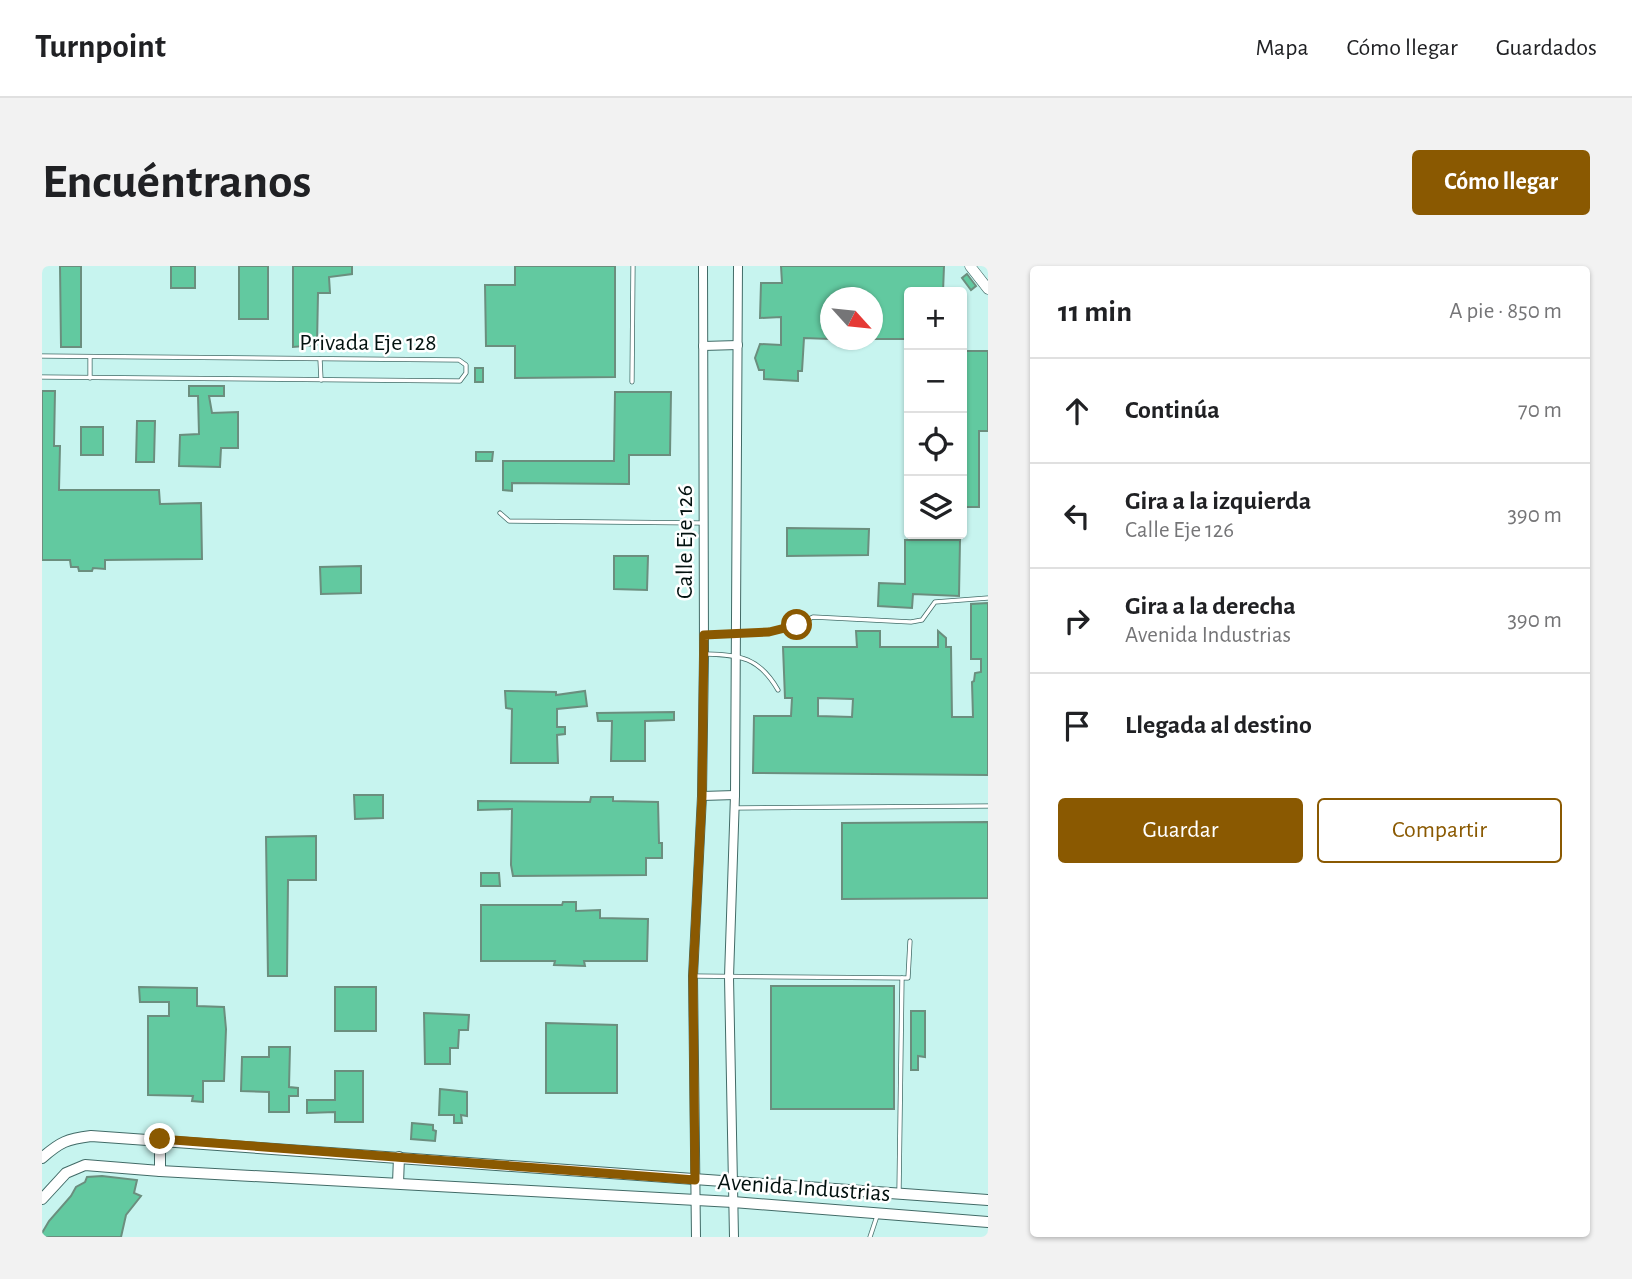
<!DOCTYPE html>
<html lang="es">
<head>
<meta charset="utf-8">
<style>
  body { margin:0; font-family:"Alegreya Sans",sans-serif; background:#f2f2f2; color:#202124 }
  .controls { position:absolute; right:21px; top:21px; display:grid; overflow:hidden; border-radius:7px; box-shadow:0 2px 5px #0004 }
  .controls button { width:63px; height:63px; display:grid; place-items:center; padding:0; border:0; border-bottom:2px solid #e0e0e0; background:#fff; color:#202124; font:35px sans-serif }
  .compass { position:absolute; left:778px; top:21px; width:63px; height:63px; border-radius:50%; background:#fff; box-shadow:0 2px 5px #0004; rotate:117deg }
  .stop { position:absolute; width:21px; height:21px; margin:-16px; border:5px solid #8a5901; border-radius:50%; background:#fff }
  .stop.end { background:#8a5901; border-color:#fff; box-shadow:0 2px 7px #0008 }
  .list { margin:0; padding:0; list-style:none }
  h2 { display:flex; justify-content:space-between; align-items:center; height:91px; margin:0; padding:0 28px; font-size:30px }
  h2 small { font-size:23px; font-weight:400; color:#757577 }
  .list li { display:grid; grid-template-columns:46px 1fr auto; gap:21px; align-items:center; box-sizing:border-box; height:105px; padding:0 28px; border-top:2px solid #e0e0e0 }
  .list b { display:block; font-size:26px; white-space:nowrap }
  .list p { margin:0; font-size:23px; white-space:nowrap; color:#757577 }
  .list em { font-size:23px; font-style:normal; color:#757577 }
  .actions { display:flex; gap:14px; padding:21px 28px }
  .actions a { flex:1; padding:16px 0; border:2px solid #8a5901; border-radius:7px; text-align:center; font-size:24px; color:#8a5901 }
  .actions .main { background:#8a5901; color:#fff }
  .icon { flex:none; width:38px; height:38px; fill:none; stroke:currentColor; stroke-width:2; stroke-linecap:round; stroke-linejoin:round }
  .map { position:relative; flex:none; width:946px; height:971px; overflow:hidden; border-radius:7px }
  header { display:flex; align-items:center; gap:42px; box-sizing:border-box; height:98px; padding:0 35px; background:#fff; border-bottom:2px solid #e0e0e0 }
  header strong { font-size:33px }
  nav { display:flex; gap:38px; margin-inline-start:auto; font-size:24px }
  .intro { display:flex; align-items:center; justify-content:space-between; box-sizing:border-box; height:168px; padding:0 42px }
  h1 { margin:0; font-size:49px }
  .button { padding:18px 32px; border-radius:7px; background:#8a5901; color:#fff; font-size:24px; font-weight:700 }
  main { display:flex; gap:42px; padding:0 42px }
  aside { flex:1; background:#fff; border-radius:7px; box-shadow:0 2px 5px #0004 }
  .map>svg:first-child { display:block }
  .building { fill:#62c9a0; stroke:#6b8e7e; stroke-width:2; fill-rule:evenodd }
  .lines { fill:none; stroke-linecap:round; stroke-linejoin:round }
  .service-casing { stroke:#426b67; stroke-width:5 }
  .minor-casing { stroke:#426b67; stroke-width:10 }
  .tertiary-casing { stroke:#426b67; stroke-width:11 }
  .secondary-casing { stroke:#426b67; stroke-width:12 }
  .service { stroke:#fff; stroke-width:3.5 }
  .minor { stroke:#fff; stroke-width:8 }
  .tertiary { stroke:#fff; stroke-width:10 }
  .secondary { stroke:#fff; stroke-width:10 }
  .route { stroke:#8a5901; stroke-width:9 }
  .labels { text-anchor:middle; stroke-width:5; stroke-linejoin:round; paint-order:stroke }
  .street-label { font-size:24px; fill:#02110f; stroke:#fff }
</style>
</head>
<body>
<header>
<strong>Turnpoint</strong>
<nav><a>Mapa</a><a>Cómo llegar</a><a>Guardados</a></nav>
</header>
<div class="intro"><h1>Encuéntranos</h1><a class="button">Cómo llegar</a></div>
<main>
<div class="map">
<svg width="946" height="971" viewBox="0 0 946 971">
  <rect width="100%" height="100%" fill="#c7f4ef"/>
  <!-- building -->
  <g class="building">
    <polygon points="18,0 39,0 39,81 19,81"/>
    <rect x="129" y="0" width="24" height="22"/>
    <rect x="197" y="0" width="29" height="53"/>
    <polygon points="251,0 310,0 310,8 287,11 288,27 276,27 275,79 251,81"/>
    <polygon points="473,0 573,0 573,111 473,112 473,80 444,80 443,19 473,19"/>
    <polygon points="739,0 902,0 901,26 867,26 867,73 830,73 830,32 788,32 788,73 762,72 760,105 756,105 756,115 722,113 722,104 717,104 713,92 718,78 739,79 739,51 718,52 719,17 740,17"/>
    <polygon points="925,8 934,20 929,24 920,12"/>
    <polygon points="920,85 946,85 946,165 937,165 937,241 920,241"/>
    <rect x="433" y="102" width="8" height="14"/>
    <polygon points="147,120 182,120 182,130 167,130 170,147 196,146 196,182 179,182 178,201 137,200 138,169 157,168 156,130 147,130"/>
    <polygon points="0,125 13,125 12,180 18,180 17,224 117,224 118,238 159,237 160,293 63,294 63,303 51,302 50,305 37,305 36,301 29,301 28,294 0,294"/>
    <polygon points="573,126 629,126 628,189 587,189 587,218 470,217 470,225 461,224 461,195 572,195"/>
    <polygon points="95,155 113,155 112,196 94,196"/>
    <rect x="39" y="161" width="22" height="28"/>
    <polygon points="434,186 451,186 450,195 434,195"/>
    <polygon points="745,262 827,263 826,289 745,290"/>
    <polygon points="863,274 918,274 917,330 871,328 870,342 836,340 837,317 863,318"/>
    <polygon points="572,290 606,290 605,324 572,323"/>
    <polygon points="319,300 319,327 279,328 278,301"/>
    <path d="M 946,337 L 946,509 L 711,507 L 712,450 L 749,450 L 750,432 L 743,432 L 741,381 L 815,381 L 814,365 L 838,365 L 838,381 L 896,381 L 896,365 L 904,372 L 904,381 L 909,381 L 910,451 L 931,451 L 930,416 L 932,415 L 933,407 L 939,406 L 939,393 L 929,393 L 929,338 ZM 776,432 L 811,433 L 810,451 L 776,450 Z"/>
    <polygon points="463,425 514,426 514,429 543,425 545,440 515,443 515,461 523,461 523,468 515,469 516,497 469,497 470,443 464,442"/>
    <polygon points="632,446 632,454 603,455 603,495 569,495 570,455 556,455 555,447"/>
    <polygon points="312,529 341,529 341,552 313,553"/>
    <polygon points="549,531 571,531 571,535 616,536 617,577 620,577 620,592 604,592 604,609 471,610 469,599 470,543 436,544 436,535 548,536"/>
    <polygon points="946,556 946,632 800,633 800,557"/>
    <polygon points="274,570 274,614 246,614 245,710 226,710 224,571"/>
    <polygon points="439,607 457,607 458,620 439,620"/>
    <polygon points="521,636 534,636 534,645 558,644 558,652 606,653 605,695 542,695 543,700 512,699 513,695 439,695 439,639 520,639"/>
    <rect x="729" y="720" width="123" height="123"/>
    <polygon points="97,721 155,722 155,740 182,741 184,763 182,815 161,815 161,836 150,835 151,830 106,829 106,750 127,750 127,736 98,736"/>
    <rect x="293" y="721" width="41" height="44"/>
    <polygon points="869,745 883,745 883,791 876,790 876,804 869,804"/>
    <polygon points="382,747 427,749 426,764 417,764 416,782 408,782 408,798 383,798"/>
    <polygon points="504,757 575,759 575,827 504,827"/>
    <polygon points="227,781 248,781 247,821 256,822 256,830 247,830 247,846 227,846 227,826 199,825 200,791 227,791"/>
    <polygon points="293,805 321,805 321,856 293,856 293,846 265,847 265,834 293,834"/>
    <polygon points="398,823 425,826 425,850 419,849 420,857 412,857 412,849 397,849"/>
    <polygon points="370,857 391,859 391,864 394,865 393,875 369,873"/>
    <polygon points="60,910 95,914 92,927 99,930 84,949 79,971 0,971 0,967 7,955 29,930 34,921 43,916 45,911"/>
  </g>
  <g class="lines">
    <!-- service casing -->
    <g class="service-casing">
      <g id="service">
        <polyline points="0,90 417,94 424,99 424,107 418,115 0,111"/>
        <polyline points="48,91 48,112"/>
        <polyline points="278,93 279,114"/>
        <polyline points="590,116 591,0"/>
        <polyline points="458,247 467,255 660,257"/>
        <polyline points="663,369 738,364 755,359 771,351 869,356 880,354 893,336 946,332"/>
        <path d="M 664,388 C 698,389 717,391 736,424"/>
        <polyline points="693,542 946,540"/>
        <polyline points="651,710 866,712 868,675"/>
        <polyline points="857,925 860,712"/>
        <polyline points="828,971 835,950"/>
      </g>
    </g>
    <!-- minor casing -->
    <g class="minor-casing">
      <g id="minor">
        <polyline points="661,80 696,79"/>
        <polyline points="660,530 693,529"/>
        <polyline points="654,971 651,710 660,530 662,388 661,0"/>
        <polyline points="692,971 687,711 693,529 696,0"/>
      </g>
    </g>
    <!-- tertiary casing -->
    <g class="tertiary-casing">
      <polyline id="tertiary" points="928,0 946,23"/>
    </g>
    <!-- secondary casing -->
    <g class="secondary-casing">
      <g id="secondary">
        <path d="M 0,892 C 18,876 25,873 49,870 L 946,934"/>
        <polyline points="118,905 118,873"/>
        <polyline points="356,917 357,891"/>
        <polyline points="0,933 24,907 43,899 118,905 691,936 946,956"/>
      </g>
    </g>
    <!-- service -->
    <use href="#service" class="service"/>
    <!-- minor -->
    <use href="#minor" class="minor"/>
    <!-- tertiary -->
    <use href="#tertiary" class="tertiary"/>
    <!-- secondary -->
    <use href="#secondary" class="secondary"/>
  </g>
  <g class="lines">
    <!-- route -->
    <polyline class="route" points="118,873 653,914 651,710 660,530 662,369 727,366 755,359"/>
  </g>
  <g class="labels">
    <!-- street labels -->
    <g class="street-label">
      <text x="326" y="84">Privada Eje 128</text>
      <text transform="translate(642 276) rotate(-90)" y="8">Calle Eje 126</text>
      <text transform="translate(762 921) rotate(4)" y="8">Avenida Industrias</text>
    </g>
  </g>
</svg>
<div class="controls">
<button>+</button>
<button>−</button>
<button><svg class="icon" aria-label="locate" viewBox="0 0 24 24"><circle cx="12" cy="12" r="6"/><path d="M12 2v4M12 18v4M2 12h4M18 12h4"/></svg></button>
<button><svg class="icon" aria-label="layers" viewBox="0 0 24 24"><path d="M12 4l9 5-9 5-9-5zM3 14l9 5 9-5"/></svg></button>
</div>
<svg class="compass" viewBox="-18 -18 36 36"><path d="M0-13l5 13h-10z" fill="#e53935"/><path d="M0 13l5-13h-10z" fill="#757577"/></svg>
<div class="stop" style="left:755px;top:359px"></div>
<div class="stop end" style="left:118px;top:873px"></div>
</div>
<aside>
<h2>11 min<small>A pie · 850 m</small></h2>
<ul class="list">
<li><svg class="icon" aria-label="ahead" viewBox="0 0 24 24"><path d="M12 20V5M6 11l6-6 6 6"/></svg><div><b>Continúa</b></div><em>70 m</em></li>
<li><svg class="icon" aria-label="left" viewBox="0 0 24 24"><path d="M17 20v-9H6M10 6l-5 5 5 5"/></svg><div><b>Gira a la izquierda</b><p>Calle Eje 126</p></div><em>390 m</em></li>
<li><svg class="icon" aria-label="right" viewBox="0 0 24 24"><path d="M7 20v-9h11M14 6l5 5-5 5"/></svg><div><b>Gira a la derecha</b><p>Avenida Industrias</p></div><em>390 m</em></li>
<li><svg class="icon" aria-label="arrive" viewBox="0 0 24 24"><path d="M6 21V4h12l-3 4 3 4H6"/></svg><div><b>Llegada al destino</b></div></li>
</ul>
<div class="actions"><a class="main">Guardar</a><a>Compartir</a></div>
</aside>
</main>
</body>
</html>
